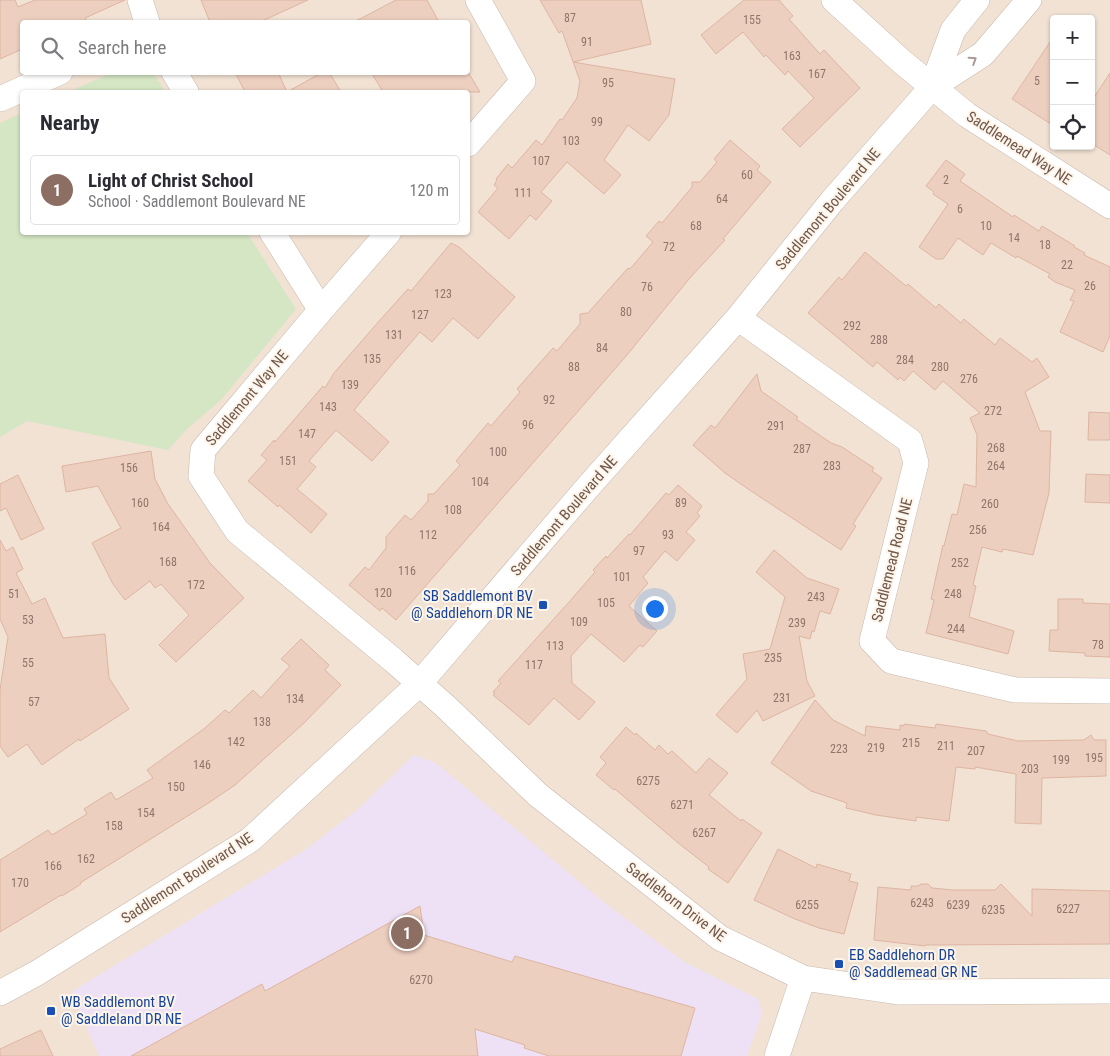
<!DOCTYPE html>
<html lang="en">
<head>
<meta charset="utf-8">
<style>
  body { margin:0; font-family:"Roboto Condensed",sans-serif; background:#f7f7f7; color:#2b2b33 }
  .controls { position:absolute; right:15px; top:15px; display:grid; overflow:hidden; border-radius:5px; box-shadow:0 1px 4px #0004 }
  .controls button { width:45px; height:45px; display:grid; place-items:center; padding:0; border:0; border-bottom:1px solid #e1e1e2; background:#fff; color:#2b2b33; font:25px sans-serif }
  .you { position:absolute; left:654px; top:608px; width:18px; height:18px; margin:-12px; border:4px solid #fff; border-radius:50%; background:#1a73e8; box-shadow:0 0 0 8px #1a73e833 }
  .badge { display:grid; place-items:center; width:32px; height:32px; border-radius:50%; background:#ea580c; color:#fff; font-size:16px; font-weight:700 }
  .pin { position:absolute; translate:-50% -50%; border:2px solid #fff; box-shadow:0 1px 5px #0006 }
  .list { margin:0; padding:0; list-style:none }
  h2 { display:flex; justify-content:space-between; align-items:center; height:65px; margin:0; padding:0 20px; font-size:21px }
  h2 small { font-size:16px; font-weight:400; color:#7c7c81 }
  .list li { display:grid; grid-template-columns:32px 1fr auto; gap:15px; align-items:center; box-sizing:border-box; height:70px; margin:0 10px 10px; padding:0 10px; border:1px solid #e1e1e2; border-radius:5px }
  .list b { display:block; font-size:19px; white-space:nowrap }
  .list p { margin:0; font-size:16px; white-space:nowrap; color:#7c7c81 }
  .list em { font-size:16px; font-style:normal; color:#7c7c81 }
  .icon { flex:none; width:28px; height:28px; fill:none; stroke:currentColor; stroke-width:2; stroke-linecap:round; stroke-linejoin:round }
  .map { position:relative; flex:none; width:1110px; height:1056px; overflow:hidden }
  .search { position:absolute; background:#fff; box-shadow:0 1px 4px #0004; left:20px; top:20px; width:450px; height:55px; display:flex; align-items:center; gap:12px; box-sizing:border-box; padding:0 18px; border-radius:5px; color:#7c7c81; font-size:19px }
  .panel { position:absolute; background:#fff; box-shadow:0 1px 4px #0004; left:20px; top:90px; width:450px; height:145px; border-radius:5px }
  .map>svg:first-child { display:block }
  .residential { fill:#f1e2d4; fill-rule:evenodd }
  .education { fill:#eee1f6 }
  .green { fill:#d4e6c4 }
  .building { fill:#edcfbf; stroke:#deb5a1 }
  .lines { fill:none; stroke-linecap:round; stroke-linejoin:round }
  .minor-casing { stroke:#cab8ac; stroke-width:26 }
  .minor { stroke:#fff; stroke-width:25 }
  .oneway { stroke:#a99a94 }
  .transit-dot { fill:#1a4fb4; stroke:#fdf5ea; stroke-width:2 }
  .labels { text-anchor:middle; stroke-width:4; stroke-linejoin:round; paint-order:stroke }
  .number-label { font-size:12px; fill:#8f7569 }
  .street-label { font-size:15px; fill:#70574c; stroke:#fdf5ea }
  .transit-label { font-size:15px; fill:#164399; stroke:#fdf5ea; text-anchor:start }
</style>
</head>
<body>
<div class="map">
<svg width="1110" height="1056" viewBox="0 0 1110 1056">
  <rect width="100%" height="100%" fill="#faf1e4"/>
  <!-- residential -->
  <path class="residential" d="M 0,0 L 1110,0 L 1110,1056 L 0,1056 ZM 1054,19 L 1091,19 L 1091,146 L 1054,146 ZM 22,22 L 468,22 L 468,72 L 22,72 ZM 22,92 L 468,92 L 468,232 L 22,232 Z"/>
  <!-- education -->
  <polygon class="education" points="414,755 436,763 606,904 683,961 758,999 762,1014 747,1056 99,1056 71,992 305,850 357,810"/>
  <!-- green -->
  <g class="green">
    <polygon points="112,73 149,72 154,74 165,92 68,92"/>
    <polygon points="22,113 22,232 247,233 296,309 221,400 188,428 168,450 27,421 0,437 0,123"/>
  </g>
  <!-- building -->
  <g class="building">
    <polygon points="0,0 15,0 18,7 35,0 125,0 85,18 87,22 22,22 22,49 0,59"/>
    <polygon points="201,0 308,0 260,22 210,22"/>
    <polygon points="396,0 427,0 439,22 354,22"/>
    <polygon points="540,0 641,0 651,44 573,62 675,79 669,115 649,141 628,125 604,160 621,175 604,194 567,162 541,192 552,201 536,220 530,215 509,239 478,212 498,188 494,185 497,180 496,179 508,164 512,168 536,140 542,145 560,119 562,120 577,98 580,81 562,31 559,33"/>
    <polygon points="744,0 779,0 793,16 789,19 820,54 824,50 860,88 800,147 782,129 814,98 788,71 785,75 766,55 764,57 743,32 716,54 701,35"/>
    <polygon points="1054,36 1054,126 1012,99"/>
    <polygon points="235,72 278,72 287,92 323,72 329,72 341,92 245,92"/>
    <polygon points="371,72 468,72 480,92 383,92"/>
    <polygon points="1110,73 1110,155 1091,143 1091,102"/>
    <polygon points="730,140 760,166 757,170 771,182 723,239 725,240 689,279 627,355 396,620 382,608 380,611 349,585 365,567 369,570 386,548 386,537 405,515 411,520 428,501 428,494 434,494 460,465 456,461 488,423 491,426 520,392 517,389 553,348 557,351 580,324 580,314 588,313 628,268 630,269 653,242 646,236 659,221 662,223 692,187 692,182 700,182 717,162 714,159"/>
    <polygon points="946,160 965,174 960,181 1013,217 1014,215 1039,231 1042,226 1075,246 1074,247 1085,253 1084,255 1110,267 1110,336 1103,352 1060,332 1074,301 1070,300 1075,290 1055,282 1048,277 1050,274 1017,256 1016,258 991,243 983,255 958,238 943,259 936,259 919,247 948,204 933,194 934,192 926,186"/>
    <polygon points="451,243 459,247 515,297 478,339 453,318 432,342 420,332 394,362 354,410 389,442 372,461 336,430 309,461 316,467 297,489 327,514 311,533 279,505 278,507 248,481 267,460 261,455 274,440 275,442 323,386 325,388 334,373 380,320 408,289 411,291"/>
    <polygon points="865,252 906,286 908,284 936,308 939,304 961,323 964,319 995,345 1000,338 1032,362 1037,358 1049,377 1025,392 1040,431 1051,431 1049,493 1033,555 1003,549 1002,552 982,547 973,585 976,586 969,617 1014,631 1008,654 926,633 934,600 931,599 943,545 944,546 952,514 957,515 964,484 976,487 977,435 970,418 980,413 943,381 935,390 913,371 904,381 900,377 898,380 877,362 873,367 808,313 839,277 842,280"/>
    <polygon points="757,374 761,391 798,417 796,419 831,443 842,447 874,468 872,471 882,478 853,524 856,526 841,550 754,493 725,473 693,445 711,425 715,428"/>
    <polygon points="1089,412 1110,413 1110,440 1088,440"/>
    <polygon points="151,451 155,479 168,504 210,563 244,598 176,662 159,645 189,615 161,584 155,588 150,581 125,600 113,584 92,543 121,528 98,486 66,492 62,466"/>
    <polygon points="1086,474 1110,475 1110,503 1085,502"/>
    <polygon points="18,475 44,529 21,540 6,508 0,511 0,484"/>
    <polygon points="678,485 702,506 697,513 700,516 686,532 695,540 677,561 665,551 643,577 648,583 629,606 657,631 643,647 640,645 624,662 591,634 571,656 572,683 595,702 579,720 554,698 529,725 493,695 495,693 493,692 501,683 498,681 570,601 595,572 593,570 606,556 607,558 629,534 630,535 666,493 669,495"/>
    <polygon points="0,540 6,551 13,547 23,569 16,573 32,604 45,598 63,638 105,634 109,678 129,709 80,741 79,739 42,765 27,744 8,757 0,746 0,690 8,637 0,619"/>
    <polygon points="774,550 807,578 839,589 830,614 820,611 814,632 812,631 810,639 799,636 807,681 815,696 763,721 757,710 737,733 716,715 747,679 743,654 770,649 785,597 756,572"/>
    <polygon points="1058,599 1083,599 1083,603 1110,604 1110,657 1085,656 1085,653 1049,651 1050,630 1058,630"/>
    <polygon points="301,639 329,665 325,670 341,685 304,723 235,785 210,802 80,883 81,884 62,896 61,895 0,932 0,860 48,830 52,835 87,814 84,809 111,792 116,800 153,778 147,770 205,728 225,710 229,713 253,690 261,698 290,666 281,659"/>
    <polygon points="815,700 833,720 865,736 866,726 900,730 900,725 904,726 904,724 935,728 936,724 986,731 988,734 1018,741 1084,740 1091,735 1094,740 1106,740 1106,776 1042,778 1041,824 1015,823 1016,774 975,767 975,769 956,767 949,821 916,817 916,821 876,815 846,808 847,803 811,791 771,763"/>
    <polygon points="626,727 635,735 636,733 655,750 659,745 668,754 672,751 696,773 709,758 728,773 709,795 741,821 742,819 762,833 728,883 708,869 709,867 677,842 615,789 614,790 596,775 606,763 600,757"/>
    <polygon points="778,849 816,868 817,864 851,874 849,881 858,883 844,934 819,928 795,919 754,900"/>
    <polygon points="921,884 928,884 932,888 953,890 995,890 1001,884 1032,916 1032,889 1110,891 1110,944 925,945 925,946 874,940 878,887 911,890 911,886 918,886"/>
    <polygon points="420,906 424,935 512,962 515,956 695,1008 681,1056 549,1056 524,1048 525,1045 475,1029 478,1056 131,1056 262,984 265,991"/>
    <polygon points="41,1030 53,1056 0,1056 0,1049"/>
  </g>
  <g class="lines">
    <!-- minor casing -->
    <g class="minor-casing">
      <g id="minor">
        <polyline points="140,0 147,22"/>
        <polyline points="834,0 901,61 967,115 1110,206"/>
        <polyline points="174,72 186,92"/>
        <polyline points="932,87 953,30 977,0"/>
        <polyline points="0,99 60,72"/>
        <polyline points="468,144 523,81 478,0"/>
        <polyline points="272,232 321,310"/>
        <polyline points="389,232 321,310 203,450 201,476 237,531 393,660 445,706 538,795 720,938 803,978 898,992 1110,991"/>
        <polyline points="738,318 910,441 916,463 872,641 891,661 1015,690 1110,691"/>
        <polyline points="0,993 37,973 250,840 419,684 587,488 738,318 832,201 932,87 983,54 1029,0"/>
        <polyline points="777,1056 803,978"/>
      </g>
    </g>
    <!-- minor -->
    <use href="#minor" class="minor"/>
  </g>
  <!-- one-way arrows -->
  <defs><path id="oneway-chevron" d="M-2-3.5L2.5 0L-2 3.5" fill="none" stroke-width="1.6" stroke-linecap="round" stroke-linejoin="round" transform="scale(1.25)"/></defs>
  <use class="oneway" href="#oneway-chevron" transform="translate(973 60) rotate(-33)"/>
  <!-- markers -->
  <g class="transit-dot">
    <rect x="538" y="600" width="10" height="10" rx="2.5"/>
    <rect x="834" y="959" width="10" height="10" rx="2.5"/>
    <rect x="46" y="1006" width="10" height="10" rx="2.5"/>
  </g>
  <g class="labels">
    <!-- number labels -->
    <g class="number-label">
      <text x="570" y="22">87</text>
      <text x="752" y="24">155</text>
      <text x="587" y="46">91</text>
      <text x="792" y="60">163</text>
      <text x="817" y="78">167</text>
      <text x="1037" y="85">5</text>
      <text x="608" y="87">95</text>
      <text x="597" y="126">99</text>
      <text x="571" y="145">103</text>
      <text x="541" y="165">107</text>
      <text x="747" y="179">60</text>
      <text x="946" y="184">2</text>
      <text x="523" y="197">111</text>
      <text x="722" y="203">64</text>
      <text x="960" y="213">6</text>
      <text x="696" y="230">68</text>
      <text x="986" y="230">10</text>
      <text x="1014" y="242">14</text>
      <text x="1045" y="249">18</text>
      <text x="669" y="251">72</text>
      <text x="1067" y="269">22</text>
      <text x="1090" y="290">26</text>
      <text x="647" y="291">76</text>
      <text x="443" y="298">123</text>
      <text x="626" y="316">80</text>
      <text x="420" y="319">127</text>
      <text x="852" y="330">292</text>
      <text x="394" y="339">131</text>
      <text x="879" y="344">288</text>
      <text x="602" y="352">84</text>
      <text x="372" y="363">135</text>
      <text x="905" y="364">284</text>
      <text x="574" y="371">88</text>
      <text x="940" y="371">280</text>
      <text x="969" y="383">276</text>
      <text x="350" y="389">139</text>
      <text x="549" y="404">92</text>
      <text x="328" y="411">143</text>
      <text x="993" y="415">272</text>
      <text x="528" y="429">96</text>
      <text x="776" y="430">291</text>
      <text x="307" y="438">147</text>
      <text x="996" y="452">268</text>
      <text x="802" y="453">287</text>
      <text x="498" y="456">100</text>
      <text x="288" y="465">151</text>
      <text x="832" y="470">283</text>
      <text x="996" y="470">264</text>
      <text x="129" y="472">156</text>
      <text x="480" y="486">104</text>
      <text x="140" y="507">160</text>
      <text x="681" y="507">89</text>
      <text x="990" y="508">260</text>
      <text x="453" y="514">108</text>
      <text x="161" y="531">164</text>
      <text x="978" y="534">256</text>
      <text x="428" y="539">112</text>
      <text x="668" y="539">93</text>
      <text x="639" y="555">97</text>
      <text x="168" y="566">168</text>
      <text x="960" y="567">252</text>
      <text x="407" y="575">116</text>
      <text x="622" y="581">101</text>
      <text x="196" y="589">172</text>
      <text x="383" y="597">120</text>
      <text x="14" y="598">51</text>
      <text x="953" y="598">248</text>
      <text x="816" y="601">243</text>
      <text x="606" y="607">105</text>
      <text x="28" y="624">53</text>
      <text x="579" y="626">109</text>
      <text x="797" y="627">239</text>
      <text x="956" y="633">244</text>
      <text x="1098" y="649">78</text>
      <text x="555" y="650">113</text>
      <text x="773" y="662">235</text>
      <text x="28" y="667">55</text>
      <text x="534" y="669">117</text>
      <text x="782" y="702">231</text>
      <text x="295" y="703">134</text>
      <text x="34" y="706">57</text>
      <text x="262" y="726">138</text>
      <text x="236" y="746">142</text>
      <text x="911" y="747">215</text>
      <text x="946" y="750">211</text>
      <text x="876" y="752">219</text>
      <text x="839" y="753">223</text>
      <text x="976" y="755">207</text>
      <text x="1094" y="762">195</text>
      <text x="1061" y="764">199</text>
      <text x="202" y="769">146</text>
      <text x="1030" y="773">203</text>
      <text x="648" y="785">6275</text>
      <text x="176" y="791">150</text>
      <text x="682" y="809">6271</text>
      <text x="146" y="817">154</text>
      <text x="114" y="830">158</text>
      <text x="704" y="837">6267</text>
      <text x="86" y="863">162</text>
      <text x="53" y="870">166</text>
      <text x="20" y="887">170</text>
      <text x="922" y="907">6243</text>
      <text x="807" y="909">6255</text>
      <text x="958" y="909">6239</text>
      <text x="1068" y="913">6227</text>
      <text x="993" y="914">6235</text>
      <text x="421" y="984">6270</text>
    </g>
    <!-- street labels -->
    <g class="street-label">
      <text transform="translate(1019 148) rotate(33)" y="5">Saddlemead Way NE</text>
      <text transform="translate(828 209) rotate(-50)" y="5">Saddlemont Boulevard NE</text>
      <text transform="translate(247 398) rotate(-50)" y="5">Saddlemont Way NE</text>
      <text transform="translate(564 516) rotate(-49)" y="5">Saddlemont Boulevard NE</text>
      <text transform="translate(892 560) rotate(-76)" y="5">Saddlemead Road NE</text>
      <text transform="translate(187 878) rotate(-33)" y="5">Saddlemont Boulevard NE</text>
      <text transform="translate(676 902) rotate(37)" y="5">Saddlehorn Drive NE</text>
    </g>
    <!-- transit labels -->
    <g class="transit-label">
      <text x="533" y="601" text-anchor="end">SB Saddlemont BV<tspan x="533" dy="17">@ Saddlehorn DR NE</tspan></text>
      <text x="849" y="960">EB Saddlehorn DR<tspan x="849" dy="17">@ Saddlemead GR NE</tspan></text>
      <text x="61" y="1007">WB Saddlemont BV<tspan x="61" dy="17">@ Saddleland DR NE</tspan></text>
    </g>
  </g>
</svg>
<div class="controls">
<button>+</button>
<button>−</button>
<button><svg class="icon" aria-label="locate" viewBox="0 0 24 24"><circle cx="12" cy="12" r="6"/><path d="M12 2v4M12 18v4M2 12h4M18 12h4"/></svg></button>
</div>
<div class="you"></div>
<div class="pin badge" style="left:407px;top:933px;background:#8d6e63">1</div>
<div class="search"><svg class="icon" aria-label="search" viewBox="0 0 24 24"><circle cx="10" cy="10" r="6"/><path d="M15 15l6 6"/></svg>Search here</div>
<section class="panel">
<h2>Nearby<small></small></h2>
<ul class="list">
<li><span class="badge" style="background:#8d6e63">1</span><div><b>Light of Christ School</b><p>School · Saddlemont Boulevard NE</p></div><em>120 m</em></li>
</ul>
</section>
</div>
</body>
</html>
